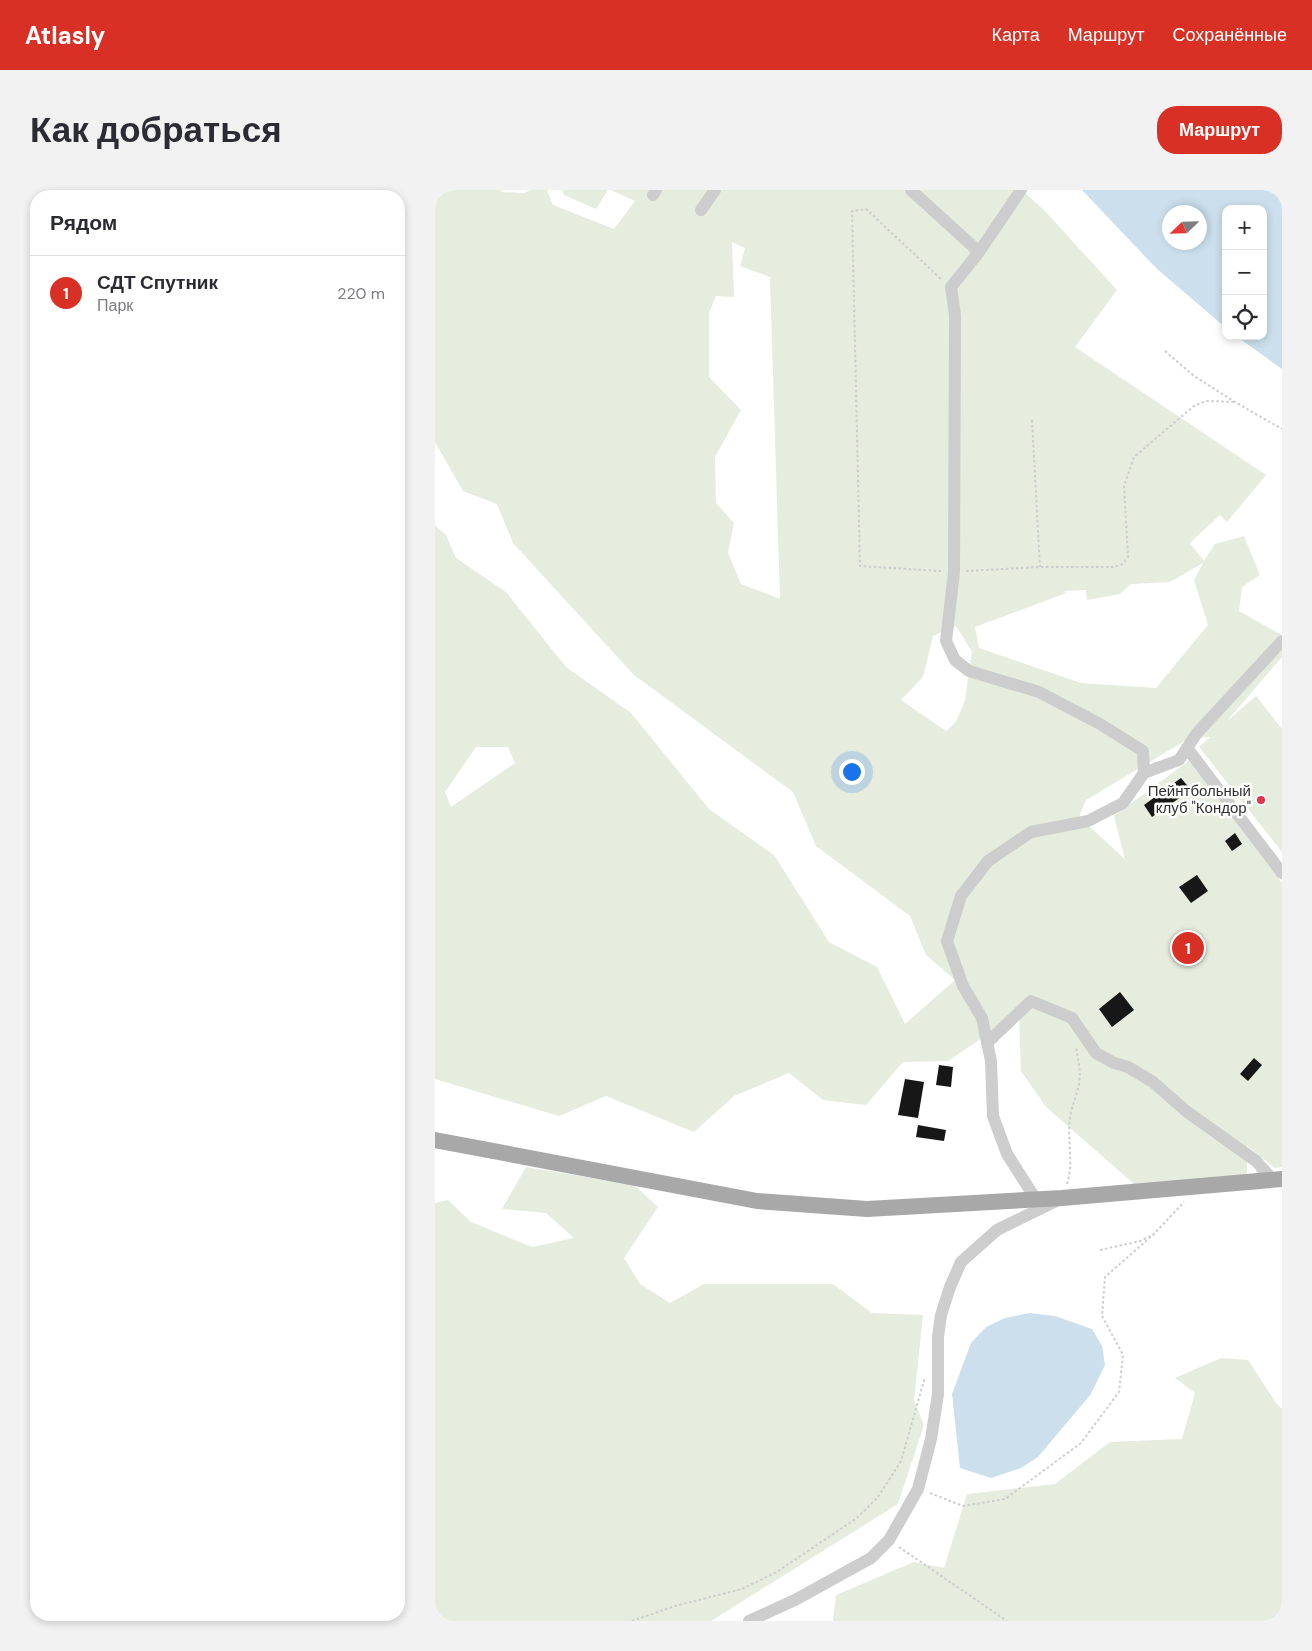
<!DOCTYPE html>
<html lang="ru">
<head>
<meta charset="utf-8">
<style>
  body { margin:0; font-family:"DM Sans",sans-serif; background:#f2f2f3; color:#2b2b33 }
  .controls { position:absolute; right:15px; top:15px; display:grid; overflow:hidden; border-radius:10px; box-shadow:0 2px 8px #0003 }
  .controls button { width:45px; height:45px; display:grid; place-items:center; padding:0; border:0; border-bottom:1px solid #e1e1e2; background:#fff; color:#2b2b33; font:25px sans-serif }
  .compass { position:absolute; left:727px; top:15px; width:45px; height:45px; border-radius:50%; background:#fff; box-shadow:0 2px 8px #0003; rotate:247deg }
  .you { position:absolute; left:416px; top:581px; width:18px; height:18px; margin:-12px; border:4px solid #fff; border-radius:50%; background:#1a73e8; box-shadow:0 0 0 8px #1a73e833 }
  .badge { display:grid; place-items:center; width:32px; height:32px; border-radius:50%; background:#d93025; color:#fff; font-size:16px; font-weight:700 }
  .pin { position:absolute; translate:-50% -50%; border:2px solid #fff; box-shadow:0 1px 5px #0006 }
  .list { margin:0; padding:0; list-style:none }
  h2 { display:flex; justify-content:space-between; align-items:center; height:65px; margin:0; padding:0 20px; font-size:21px }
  h2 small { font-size:16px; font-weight:400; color:#7c7c81 }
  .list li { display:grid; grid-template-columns:32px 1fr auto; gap:15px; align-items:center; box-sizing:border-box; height:75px; padding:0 20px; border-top:1px solid #e1e1e2 }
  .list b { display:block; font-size:19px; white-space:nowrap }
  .list p { margin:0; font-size:16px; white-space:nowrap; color:#7c7c81 }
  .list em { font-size:16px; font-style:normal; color:#7c7c81 }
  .icon { flex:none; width:28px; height:28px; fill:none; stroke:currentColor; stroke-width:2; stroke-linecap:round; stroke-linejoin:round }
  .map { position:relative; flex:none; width:847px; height:1431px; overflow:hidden; border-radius:20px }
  header { display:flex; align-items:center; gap:30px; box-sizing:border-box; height:70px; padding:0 25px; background:#d93025; color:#fff }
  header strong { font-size:24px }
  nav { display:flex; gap:28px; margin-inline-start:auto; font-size:18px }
  .intro { display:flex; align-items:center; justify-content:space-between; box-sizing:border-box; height:120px; padding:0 30px }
  h1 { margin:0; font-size:35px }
  .button { padding:12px 22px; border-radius:20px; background:#d93025; color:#fff; font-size:18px; font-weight:700 }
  main { display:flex; gap:30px; padding:0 30px }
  aside { flex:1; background:#fff; border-radius:20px; box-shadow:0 2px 8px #0003 }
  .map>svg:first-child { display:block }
  .green { fill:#e6ecde; fill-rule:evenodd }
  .water { fill:#cbe0ec; fill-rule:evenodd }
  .building { fill:#171717 }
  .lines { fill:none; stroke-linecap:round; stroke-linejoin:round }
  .path { stroke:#cdcdcd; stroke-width:2; stroke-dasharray:2.5 2.5; stroke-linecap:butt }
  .minor { stroke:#cdcdcd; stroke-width:12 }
  .major { stroke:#a8a8a8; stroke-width:16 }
  .poi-dot { fill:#e3364a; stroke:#fff; stroke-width:2 }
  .labels { text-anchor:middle; stroke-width:5; stroke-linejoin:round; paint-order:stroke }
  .poi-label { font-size:15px; fill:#303030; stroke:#fff; text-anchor:end }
</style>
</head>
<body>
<header>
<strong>Atlasly</strong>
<nav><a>Карта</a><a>Маршрут</a><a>Сохранённые</a></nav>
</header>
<div class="intro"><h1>Как добраться</h1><a class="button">Маршрут</a></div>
<main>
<aside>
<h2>Рядом<small></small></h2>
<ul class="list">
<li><span class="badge">1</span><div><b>СДТ Спутник</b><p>Парк</p></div><em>220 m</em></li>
</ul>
</aside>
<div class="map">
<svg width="847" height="1431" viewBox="0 0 847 1431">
  <rect width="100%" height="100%" fill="#fff"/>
  <!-- green -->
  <g class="green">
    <path d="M 0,0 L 67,0 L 66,2 L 90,3 L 95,0 L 112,0 L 118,15 L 179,39 L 200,11 L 176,0 L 587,0 L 610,21 L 682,100 L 640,157 L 831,285 L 792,332 L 785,325 L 755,353 L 769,371 L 780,354 L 809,346 L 825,385 L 807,397 L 804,421 L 847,445 L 847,467 L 792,531 L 821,506 L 847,539 L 847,662 L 764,557 L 775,547 L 753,549 L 651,610 L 644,627 L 690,669 L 679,626 L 755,570 L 847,693 L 847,977 L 840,978 L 812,956 L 812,985 L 699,994 L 611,917 L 586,881 L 584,823 L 513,871 L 468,872 L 431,915 L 388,910 L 354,883 L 299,906 L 259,942 L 171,906 L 124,926 L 0,889 L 0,335 L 11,345 L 21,368 L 71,402 L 131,477 L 196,523 L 274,619 L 339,665 L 394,752 L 442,777 L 470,834 L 520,790 L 491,765 L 475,726 L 381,656 L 358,602 L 199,485 L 78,353 L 62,314 L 28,301 L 0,252 ZM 297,52 L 310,58 L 305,76 L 335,87 L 345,409 L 306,394 L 293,363 L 299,333 L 281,313 L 280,267 L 306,220 L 274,187 L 274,123 L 281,106 L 299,107 ZM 768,373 L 759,390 L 773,435 L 721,498 L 646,493 L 544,458 L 540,437 L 631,403 L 629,401 L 651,400 L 652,410 L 685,404 L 696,394 L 735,392 ZM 521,436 L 537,462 L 530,510 L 521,532 L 511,541 L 466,510 L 488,487 L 498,446 ZM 41,557 L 73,557 L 80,573 L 16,617 L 10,602 Z"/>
    <polygon points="127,0 173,0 161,19 129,5"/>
    <polygon points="91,977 199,995 223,1017 189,1068 205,1094 235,1113 269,1094 398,1094 437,1123 488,1125 479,1211 489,1235 463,1314 276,1431 0,1431 0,1013 13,1010 36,1032 97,1057 139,1048 111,1023 67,1019"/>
    <polygon points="786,1168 813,1170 841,1213 847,1219 847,1431 398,1431 401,1405 479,1372 509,1378 532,1304 620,1294 675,1252 747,1249 760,1203 740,1188"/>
  </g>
  <!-- water -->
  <g class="water">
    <path d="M 647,0 L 847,0 L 847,179 L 801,146 L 828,146 L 828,19 L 791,19 L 791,138 L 721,78 ZM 734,22 L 764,22 L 764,52 L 734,52 Z"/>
    <polygon points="594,1123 620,1126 657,1139 667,1156 670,1175 656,1204 603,1267 586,1278 556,1288 525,1278 517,1204 536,1153 551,1137 570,1128"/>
  </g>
  <!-- building -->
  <g class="building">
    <polygon points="746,588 756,600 717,627 709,615"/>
    <polygon points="800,643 807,654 797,661 790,651"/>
    <polygon points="762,685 773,701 756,713 744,697"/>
    <polygon points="685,802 699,820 677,837 664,819"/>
    <polygon points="819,868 827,875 813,891 805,884"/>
    <polygon points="504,875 518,877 516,897 501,895"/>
    <polygon points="470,889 489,892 483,928 463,925"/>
    <polygon points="483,935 511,940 509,951 481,947"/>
  </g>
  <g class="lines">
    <!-- path -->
    <g class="path">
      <polyline points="730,161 759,186 800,212 847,239"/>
      <polyline points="597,230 605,377"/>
      <polyline points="506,381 425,376 417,21 431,19 506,89"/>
      <polyline points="531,381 605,377 678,377 688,374 693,367 689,296 699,267 759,216 771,211 800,212"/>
      <path d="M 632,994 C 639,973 632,950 635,928 C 636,918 641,908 643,898 C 647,884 643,871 641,856"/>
      <polyline points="665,1060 705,1051 718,1045 749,1012"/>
      <polyline points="495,1303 528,1316 570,1309 646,1253 684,1202 688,1165 667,1126 670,1087 718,1045"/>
      <polyline points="464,1357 572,1431"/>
      <polyline points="197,1431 240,1416 307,1399 340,1383 422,1328 443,1307 466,1271 490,1187"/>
    </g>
    <!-- minor -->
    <g class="minor">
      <polyline points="476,0 544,62"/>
      <polyline points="586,0 544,62 516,97 520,125 519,382 511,451 520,470 534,481 604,502 665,534 708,561 709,583 688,613 653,631 596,642 553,671 526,706 512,751 528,796 547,828 556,871 558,926 572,964 600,1008"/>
      <polyline points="218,5 221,0"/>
      <polyline points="266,20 280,0"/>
      <polyline points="752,558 847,683"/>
      <polyline points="709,583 744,570 762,543 847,451"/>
      <polyline points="552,853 596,811 637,828 661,863 679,873 693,877 718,892 751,921 821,971 837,989"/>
      <polyline points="314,1431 360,1410 436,1368 454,1350 483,1299 496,1249 503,1204 503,1147 506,1125 515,1097 526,1072 562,1040 623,1010"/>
    </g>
    <!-- major -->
    <polyline class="major" points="0,950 322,1011 432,1019 627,1008 847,989"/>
  </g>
  <!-- markers -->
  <circle class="poi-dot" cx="826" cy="610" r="5"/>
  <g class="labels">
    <!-- poi labels -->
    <g class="poi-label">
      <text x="816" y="606">Пейнтбольный<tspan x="816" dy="17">клуб "Кондор"</tspan></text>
    </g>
  </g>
</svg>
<div class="controls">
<button>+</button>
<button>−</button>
<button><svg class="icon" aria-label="locate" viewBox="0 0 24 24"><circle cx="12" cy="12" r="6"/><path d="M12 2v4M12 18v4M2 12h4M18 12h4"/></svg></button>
</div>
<svg class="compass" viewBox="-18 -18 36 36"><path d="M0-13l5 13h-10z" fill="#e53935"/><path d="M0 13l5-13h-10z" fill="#7c7c81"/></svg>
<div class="you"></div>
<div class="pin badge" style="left:753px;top:758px">1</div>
</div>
</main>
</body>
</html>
